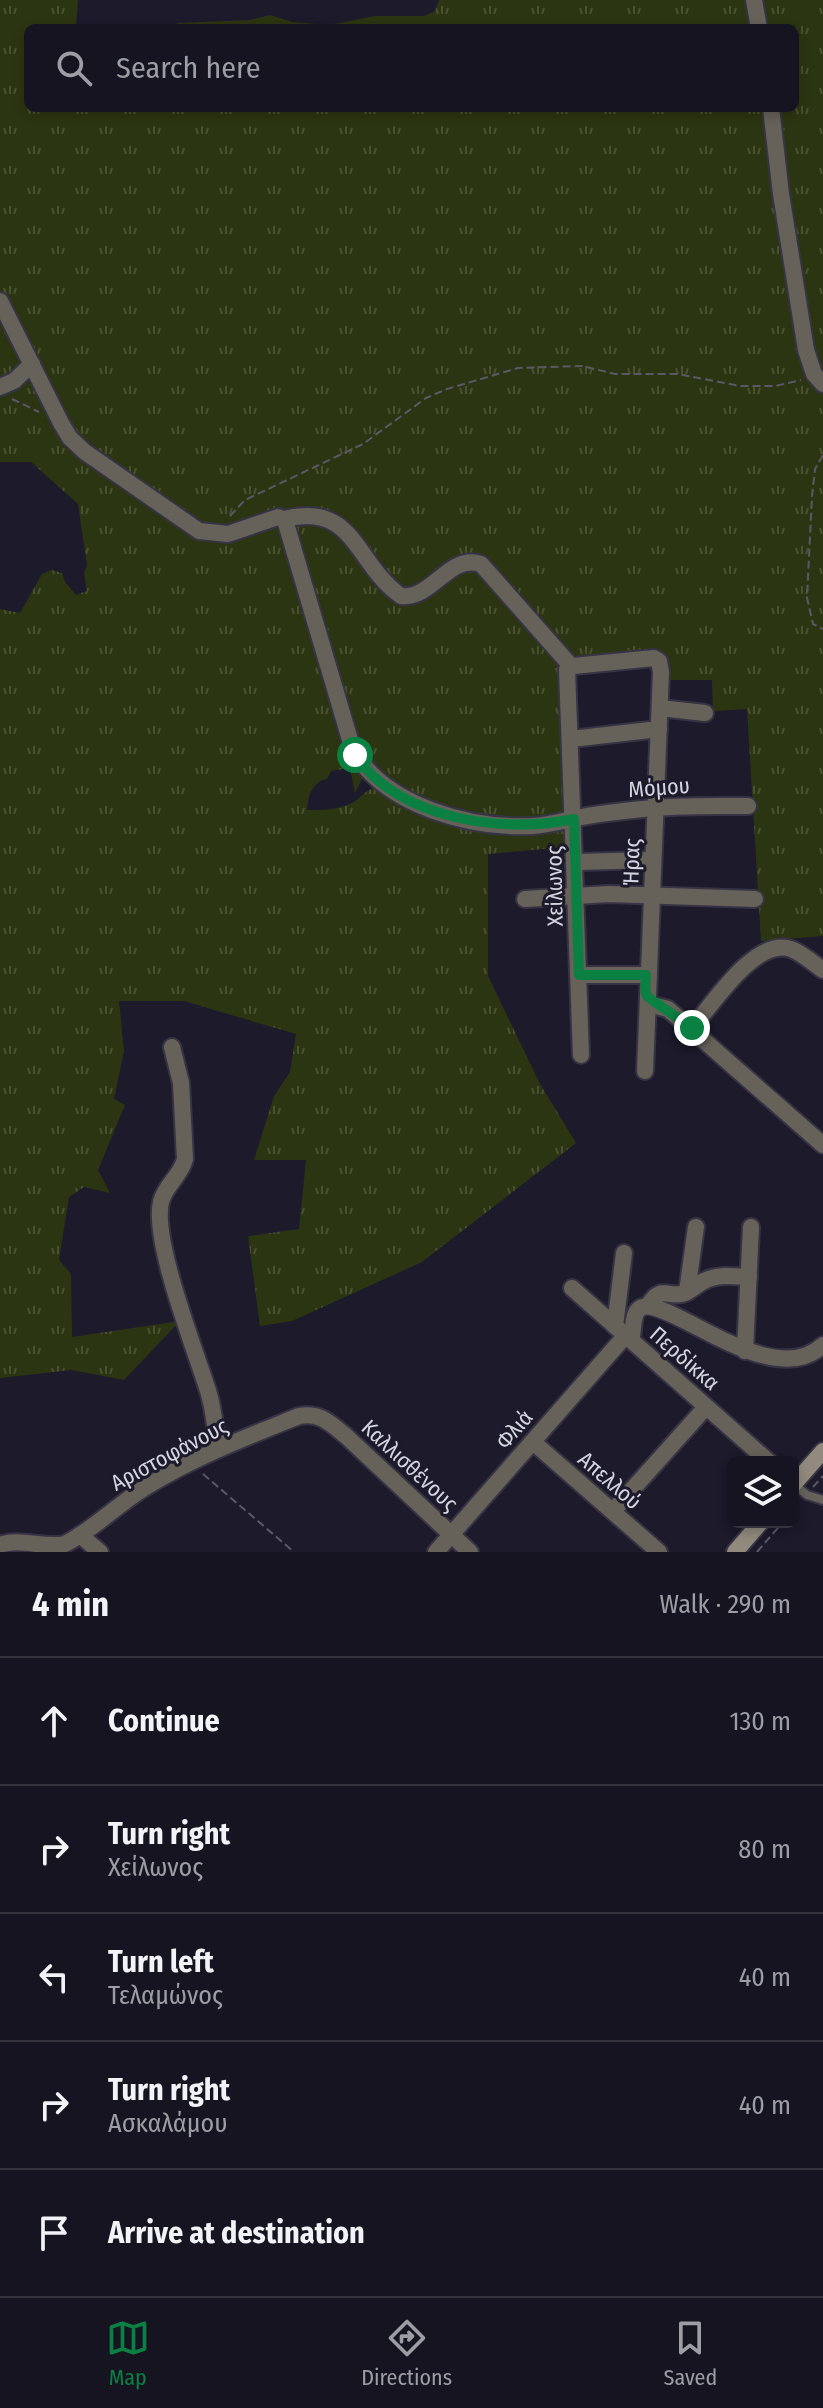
<!DOCTYPE html>
<html lang="en">
<head>
<meta charset="utf-8">
<style>
  body { margin:0; font-family:"Fira Sans Condensed",sans-serif; background:#1e1d29; color:#f1f3f6 }
  .controls { position:absolute; right:24px; bottom:24px; display:grid; overflow:hidden; border-radius:12px; box-shadow:0 4px 12px #0003 }
  .controls button { width:72px; height:72px; display:grid; place-items:center; padding:0; border:0; border-bottom:2px solid #34333e; background:#151420; color:#f1f3f6; font:40px sans-serif }
  .stop { position:absolute; width:24px; height:24px; margin:-18px; border:6px solid #0b8043; border-radius:50%; background:#fff }
  .stop.end { background:#0b8043; border-color:#fff; box-shadow:0 2px 8px #0008 }
  .list { margin:0; padding:0; list-style:none }
  h2 { display:flex; justify-content:space-between; align-items:center; height:104px; margin:0; padding:0 32px; font-size:34px }
  h2 small { font-size:26px; font-weight:400; color:#9d9ea5 }
  .list li { display:grid; grid-template-columns:52px 1fr auto; gap:24px; align-items:center; box-sizing:border-box; height:128px; padding:0 32px; border-top:2px solid #34333e }
  .list b { display:block; font-size:30px; white-space:nowrap }
  .list p { margin:0; font-size:26px; white-space:nowrap; color:#9d9ea5 }
  .list em { font-size:26px; font-style:normal; color:#9d9ea5 }
  .icon { flex:none; width:44px; height:44px; fill:none; stroke:currentColor; stroke-width:2; stroke-linecap:round; stroke-linejoin:round }
  .map { position:relative; flex:none; width:823px; height:1552px; overflow:hidden }
  .search { position:absolute; background:#151420; box-shadow:0 4px 12px #0003; left:24px; right:24px; top:24px; height:88px; display:flex; align-items:center; gap:20px; box-sizing:border-box; padding:0 28px; border-radius:12px; color:#9d9ea5; font-size:30px }
  .sheet { height:744px; background:#151420 }
  nav { display:flex; justify-content:space-around; align-items:center; box-sizing:border-box; height:112px; border-top:2px solid #34333e; background:#151420; font-size:22px; color:#9d9ea5 }
  nav a { display:grid; justify-items:center; gap:4px }
  nav .on { color:#0b8043 }
  .map>svg:first-child { display:block }
  .grass { fill:url(#grass-tufts) }
  .lines { fill:none; stroke-linecap:round; stroke-linejoin:round }
  .lane-casing { stroke:#363444; stroke-width:12 }
  .street-casing { stroke:#363444; stroke-width:20 }
  .secondary-casing { stroke:#363444; stroke-width:20 }
  .path { stroke:#5a5867; stroke-width:2; stroke-dasharray:8 4; stroke-linecap:butt }
  .lane { stroke:#66625a; stroke-width:8 }
  .street { stroke:#66625a; stroke-width:16 }
  .secondary { stroke:#918a7d; stroke-width:16 }
  .route { stroke:#0b8043; stroke-width:10 }
  .labels { text-anchor:middle; stroke-width:6; stroke-linejoin:round; paint-order:stroke }
  .street-label { font-size:22px; fill:#d5d5e0; stroke:#1c1a2b }
</style>
</head>
<body>
<div class="map">
<svg width="823" height="1552" viewBox="0 0 823 1552">
  <defs>
    <pattern id="grass-tufts" width="24" height="20" patternUnits="userSpaceOnUse" patternTransform="scale(2)"><rect width="24" height="20" fill="#2c3511"/><path d="M3 7l-1-3M5 7V3M7 7l1-3M15 17l-1-3M17 17v-4M19 17l1-3" fill="none" stroke="#4a5133"/></pattern>
  </defs>
  <rect width="100%" height="100%" fill="#1c1a2b"/>
  <!-- grass -->
  <g class="grass">
    <polygon points="0,0 78,0 76,28 28,28 28,108 795,108 795,28 175,28 177,23 250,20 270,15 292,22 329,25 375,16 424,16 435,11 439,0 823,0 823,936 761,941 747,709 713,711 712,680 667,680 666,664 568,661 567,813 530,820 482,817 429,803 384,777 356,745 290,519 230,528 204,526 83,444 57,406 0,291"/>
    <polygon points="0,317 21,358 17,368 0,381"/>
    <path d="M 27,376 L 31,378 L 58,433 L 198,538 L 219,542 L 279,525 L 341,745 L 351,765 L 363,777 L 355,793 L 350,768 L 331,771 L 327,779 C 312,782 308,796 307,810 C 322,810 338,810 352,803 C 361,798 364,791 374,788 L 407,808 L 432,817 L 566,826 L 568,837 L 564,847 L 488,854 L 488,976 L 540,1084 L 576,1143 L 422,1262 L 292,1321 L 260,1326 L 248,1236 L 299,1229 L 306,1160 L 254,1160 L 274,1096 L 290,1072 L 296,1034 L 184,1001 L 119,1001 L 124,1051 L 114,1099 L 125,1105 L 98,1170 L 110,1193 L 84,1187 L 69,1197 L 59,1260 L 71,1274 L 72,1337 L 180,1321 L 124,1380 L 71,1370 L 0,1378 L 0,609 L 20,613 L 42,574 L 52,570 L 62,573 L 65,582 L 76,595 L 87,591 L 84,573 L 87,565 L 78,504 L 31,462 L 0,462 L 0,391 Z"/>
  </g>
  <g class="lines">
    <!-- lane casing -->
    <g class="lane-casing">
      <polyline id="lane" points="794,1484 807,1495 823,1500"/>
    </g>
    <!-- street casing -->
    <g class="street-casing">
      <g id="street">
        <polyline points="754,0 759,28"/>
        <polyline points="771,108 781,194 806,350 814,374 823,384"/>
        <path d="M 0,301 L 61,423 L 70,438 L 85,452 L 199,531 L 228,534 L 278,517 L 285,520 L 353,750 C 386,807 472,829 533,826 C 550,825 566,820 582,817 C 602,813 623,811 643,809 C 678,805 713,806 748,806"/>
        <polyline points="0,387 14,381 32,364"/>
        <path d="M 284,519 C 355,501 355,564 401,596 C 432,600 449,553 481,564 L 571,666"/>
        <polyline points="660,708 705,713"/>
        <polyline points="571,739 659,729"/>
        <polyline points="576,862 653,860"/>
        <polyline points="525,899 609,894 755,899"/>
        <polyline points="579,975 649,975"/>
        <polyline points="648,1004 668,1009 823,1145"/>
        <path d="M 692,1028 C 713,1004 755,937 791,949 C 802,953 813,963 823,970"/>
        <path d="M 172,1047 L 181,1083 L 185,1159 C 181,1176 165,1185 161,1202 C 152,1242 196,1351 209,1394 C 214,1412 216,1431 218,1449"/>
        <polyline points="581,1055 567,670 573,666 654,658 659,661 661,672 645,1071"/>
        <polyline points="572,1288 769,1462"/>
        <polyline points="687,1292 696,1227"/>
        <path d="M 648,1306 C 662,1282 669,1301 687,1292 C 693,1289 698,1284 704,1281 C 718,1274 734,1276 749,1277"/>
        <polyline points="615,1326 624,1253"/>
        <path d="M 631,1340 C 634,1331 632,1317 638,1310 C 659,1286 769,1396 823,1345"/>
        <polyline points="745,1351 751,1227"/>
        <polyline points="533,1442 659,1552"/>
        <polyline points="613,1511 706,1407"/>
        <polyline points="80,1535 100,1552"/>
        <path d="M 0,1545 C 21,1537 43,1549 65,1544 C 94,1529 118,1504 146,1487 C 194,1457 247,1437 299,1416 C 320,1412 330,1423 346,1436 L 470,1552"/>
        <polyline points="436,1552 626,1335"/>
      </g>
    </g>
    <!-- secondary casing -->
    <g class="secondary-casing">
      <g id="secondary">
        <polyline points="793,1485 823,1451"/>
        <polyline points="735,1552 761,1522"/>
      </g>
    </g>
    <!-- path -->
    <g class="path">
      <polyline points="12,399 39,412"/>
      <polyline points="823,455 815,469 812,496 807,598 813,624 823,629"/>
      <polyline points="230,516 245,500 363,444 426,398 447,389 518,368 582,366 615,374 677,374 740,386 775,386 801,380"/>
      <polyline points="203,1474 294,1552"/>
      <polyline points="813,1487 823,1476"/>
      <polyline points="793,1511 799,1504"/>
      <polyline points="757,1552 783,1522"/>
    </g>
    <!-- lane -->
    <use href="#lane" class="lane"/>
    <!-- street -->
    <use href="#street" class="street"/>
    <!-- secondary -->
    <use href="#secondary" class="secondary"/>
  </g>
  <g class="lines">
    <!-- route -->
    <path class="route" d="M 355,755 C 400,820 503,834 574,819 L 579,975 L 646,975 C 646,981 644,990 647,996 C 649,999 685,1022 692,1028"/>
  </g>
  <g class="labels">
    <!-- street labels -->
    <g class="street-label">
      <text transform="translate(659 787) rotate(-4)" y="8">Μόμου</text>
      <text transform="translate(631 862) rotate(-88)" y="8">Ήρας</text>
      <text transform="translate(554 886) rotate(-91)" y="8">Χείλωνος</text>
      <text transform="translate(685 1358) rotate(41)" y="8">Περδίκκα</text>
      <text transform="translate(514 1429) rotate(-49)" y="8">Φλιά</text>
      <text transform="translate(169 1454) rotate(-28)" y="8">Αριστοφάνους</text>
      <text transform="translate(410 1465) rotate(43)" y="8">Καλλισθένους</text>
      <text transform="translate(610 1480) rotate(41)" y="8">Απελλού</text>
    </g>
  </g>
</svg>
<div class="controls">
<button><svg class="icon" aria-label="layers" viewBox="0 0 24 24"><path d="M12 4l9 5-9 5-9-5zM3 14l9 5 9-5"/></svg></button>
</div>
<div class="stop" style="left:355px;top:755px"></div>
<div class="stop end" style="left:692px;top:1028px"></div>
<div class="search"><svg class="icon" aria-label="search" viewBox="0 0 24 24"><circle cx="10" cy="10" r="6"/><path d="M15 15l6 6"/></svg>Search here</div>
</div>
<section class="sheet">
<h2>4 min<small>Walk · 290 m</small></h2>
<ul class="list">
<li><svg class="icon" aria-label="ahead" viewBox="0 0 24 24"><path d="M12 20V5M6 11l6-6 6 6"/></svg><div><b>Continue</b></div><em>130 m</em></li>
<li><svg class="icon" aria-label="right" viewBox="0 0 24 24"><path d="M7 20v-9h11M14 6l5 5-5 5"/></svg><div><b>Turn right</b><p>Χείλωνος</p></div><em>80 m</em></li>
<li><svg class="icon" aria-label="left" viewBox="0 0 24 24"><path d="M17 20v-9H6M10 6l-5 5 5 5"/></svg><div><b>Turn left</b><p>Τελαμώνος</p></div><em>40 m</em></li>
<li><svg class="icon" aria-label="right" viewBox="0 0 24 24"><path d="M7 20v-9h11M14 6l5 5-5 5"/></svg><div><b>Turn right</b><p>Ασκαλάμου</p></div><em>40 m</em></li>
<li><svg class="icon" aria-label="arrive" viewBox="0 0 24 24"><path d="M6 21V4h12l-3 4 3 4H6"/></svg><div><b>Arrive at destination</b></div></li>
</ul>
</section>
<nav>
<a class="on"><svg class="icon" aria-label="map" viewBox="0 0 24 24"><path d="M3 6l6-2 6 2 6-2v14l-6 2-6-2-6 2zM9 4v14M15 6v14"/></svg>Map</a>
<a><svg class="icon" aria-label="directions" viewBox="0 0 24 24"><path d="M12 3l9 9-9 9-9-9zM9 14v-3h6M13 9l2 2-2 2"/></svg>Directions</a>
<a><svg class="icon" aria-label="saved" viewBox="0 0 24 24"><path d="M7 4h10v16l-5-4-5 4z"/></svg>Saved</a>
</nav>
</body>
</html>
